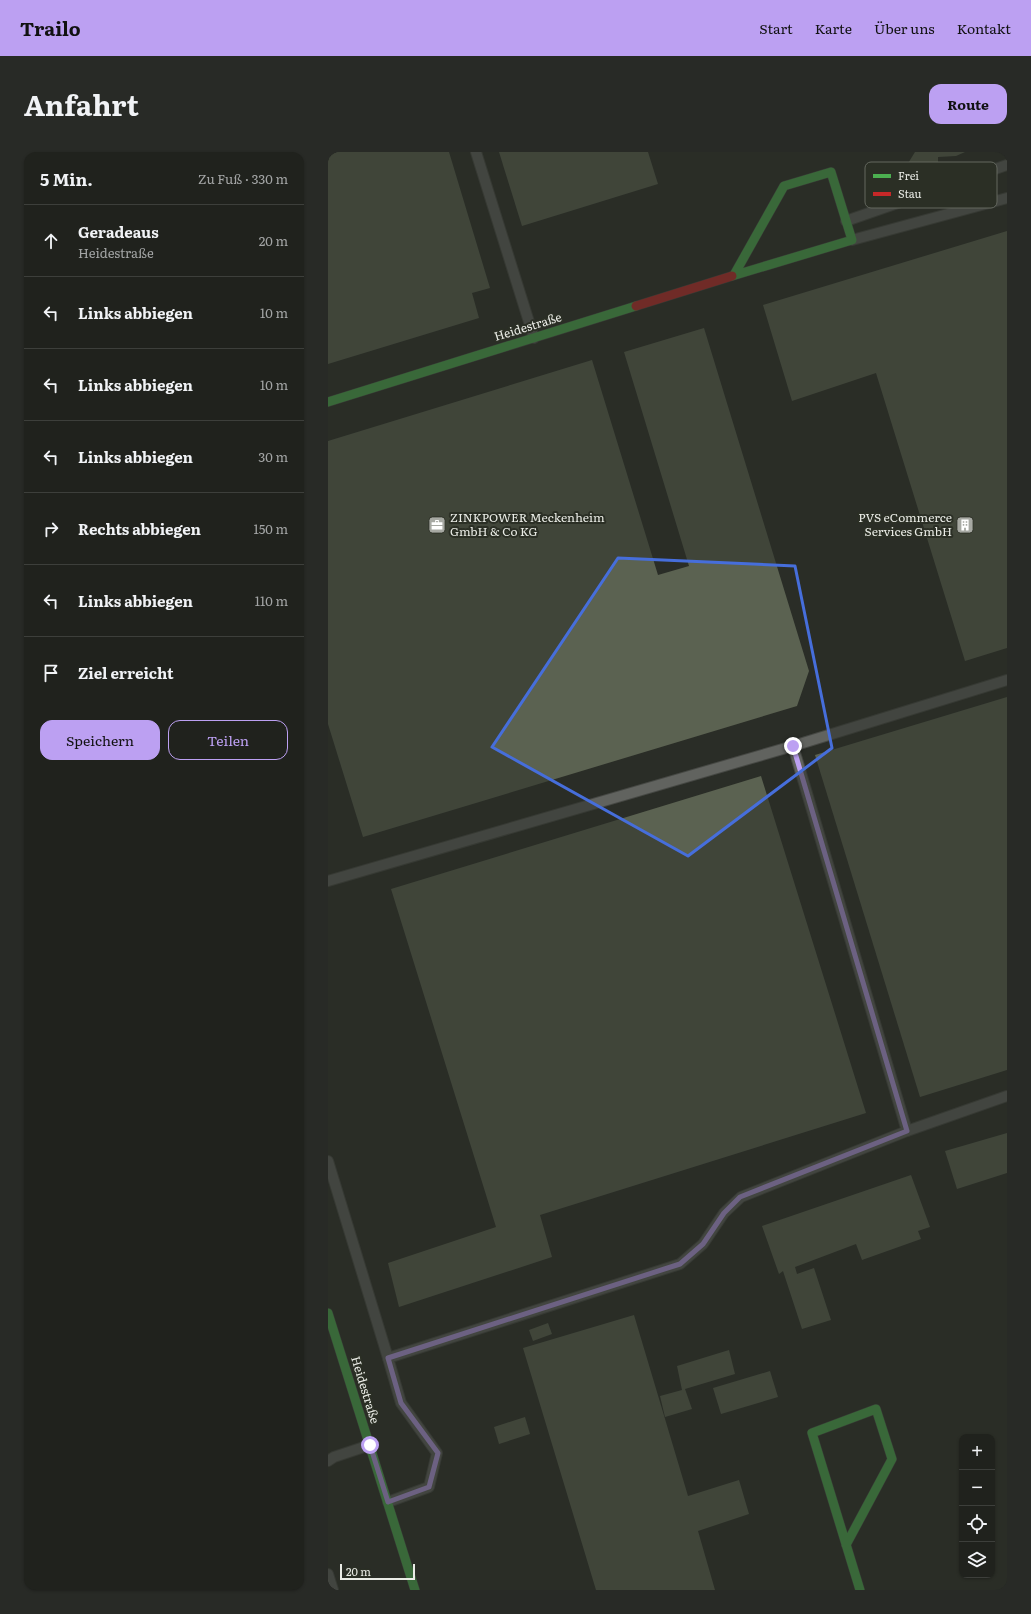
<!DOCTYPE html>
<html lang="de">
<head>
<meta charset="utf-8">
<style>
  body { margin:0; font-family:Literata,serif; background:#282a26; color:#f1f3f6 }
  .controls { position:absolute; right:12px; bottom:12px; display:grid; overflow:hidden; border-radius:8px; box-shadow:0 1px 3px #0004 }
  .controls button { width:36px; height:36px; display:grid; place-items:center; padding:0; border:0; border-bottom:1px solid #3d3f3b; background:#20221d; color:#f1f3f6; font:20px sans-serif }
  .scale { position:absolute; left:12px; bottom:10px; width:75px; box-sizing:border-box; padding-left:4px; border:2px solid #eaece6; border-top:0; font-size:11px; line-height:14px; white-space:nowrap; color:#eaece6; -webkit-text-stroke:3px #2b2f25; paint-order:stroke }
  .stop { position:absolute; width:12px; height:12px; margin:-9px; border:3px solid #bca0f2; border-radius:50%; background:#fff }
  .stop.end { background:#bca0f2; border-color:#fff; box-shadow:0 1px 4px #0008 }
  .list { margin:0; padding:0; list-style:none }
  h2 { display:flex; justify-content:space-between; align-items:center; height:52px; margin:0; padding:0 16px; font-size:17px }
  h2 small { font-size:13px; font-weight:400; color:#a2a4a4 }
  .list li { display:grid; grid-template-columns:26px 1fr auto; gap:12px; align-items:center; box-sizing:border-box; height:72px; padding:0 16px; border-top:1px solid #3d3f3b }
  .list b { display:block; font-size:15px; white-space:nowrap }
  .list p { margin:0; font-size:13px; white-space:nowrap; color:#a2a4a4 }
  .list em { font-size:13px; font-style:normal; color:#a2a4a4 }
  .actions { display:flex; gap:8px; padding:12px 16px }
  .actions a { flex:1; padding:9px 0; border:1px solid #bca0f2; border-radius:12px; text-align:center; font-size:14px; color:#bca0f2 }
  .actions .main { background:#bca0f2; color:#111 }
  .icon { flex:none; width:22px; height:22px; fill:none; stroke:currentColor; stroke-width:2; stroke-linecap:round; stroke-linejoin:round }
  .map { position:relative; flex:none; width:679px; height:1438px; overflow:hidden; border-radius:12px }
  header { display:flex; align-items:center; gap:24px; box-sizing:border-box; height:56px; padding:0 20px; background:#bca0f2; color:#111 }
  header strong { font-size:19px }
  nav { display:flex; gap:22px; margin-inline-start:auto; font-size:14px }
  .intro { display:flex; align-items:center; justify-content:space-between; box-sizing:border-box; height:96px; padding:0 24px }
  h1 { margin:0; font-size:28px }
  .button { padding:10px 18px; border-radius:12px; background:#bca0f2; color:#111; font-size:14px; font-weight:700 }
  main { display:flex; gap:24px; padding:0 24px }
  aside { flex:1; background:#20221d; border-radius:12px; box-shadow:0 1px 3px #0004 }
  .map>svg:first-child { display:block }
  .building { fill:#5b6251 }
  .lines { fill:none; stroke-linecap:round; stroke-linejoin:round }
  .lane-casing { stroke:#464844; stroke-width:12 }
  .fast-casing { stroke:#464844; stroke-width:10 }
  .jam-casing { stroke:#464844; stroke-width:10 }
  .lane { stroke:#61635f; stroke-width:10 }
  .fast { stroke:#4caf50; stroke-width:9 }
  .jam { stroke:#c62828; stroke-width:9 }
  .route { stroke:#bca0f2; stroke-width:5 }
  .marked { fill:none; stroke:#466edb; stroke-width:3; stroke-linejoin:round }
  .labels { text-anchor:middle; stroke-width:4; stroke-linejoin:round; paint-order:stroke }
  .street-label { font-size:12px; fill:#eaece6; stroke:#2b2f25 }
  .poi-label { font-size:12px; fill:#eaece6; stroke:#2b2f25; text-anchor:start }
  .key { fill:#2b2f25; stroke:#64685f; stroke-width:1 }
  .key-label { font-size:11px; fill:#eaece6 }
</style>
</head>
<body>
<header>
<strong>Trailo</strong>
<nav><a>Start</a><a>Karte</a><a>Über uns</a><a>Kontakt</a></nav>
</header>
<div class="intro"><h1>Anfahrt</h1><a class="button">Route</a></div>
<main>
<aside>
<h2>5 Min.<small>Zu Fuß · 330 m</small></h2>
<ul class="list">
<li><svg class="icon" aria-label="ahead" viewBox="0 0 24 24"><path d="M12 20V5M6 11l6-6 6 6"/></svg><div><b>Geradeaus</b><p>Heidestraße</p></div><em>20 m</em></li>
<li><svg class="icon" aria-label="left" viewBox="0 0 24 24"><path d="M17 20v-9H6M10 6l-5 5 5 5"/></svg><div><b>Links abbiegen</b></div><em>10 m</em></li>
<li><svg class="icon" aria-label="left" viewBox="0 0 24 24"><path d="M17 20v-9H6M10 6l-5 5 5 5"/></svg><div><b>Links abbiegen</b></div><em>10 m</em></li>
<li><svg class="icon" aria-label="left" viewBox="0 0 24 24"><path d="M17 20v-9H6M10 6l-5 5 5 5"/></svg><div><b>Links abbiegen</b></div><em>30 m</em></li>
<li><svg class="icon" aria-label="right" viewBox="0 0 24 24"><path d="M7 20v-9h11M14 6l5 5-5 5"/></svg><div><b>Rechts abbiegen</b></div><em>150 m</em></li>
<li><svg class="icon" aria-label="left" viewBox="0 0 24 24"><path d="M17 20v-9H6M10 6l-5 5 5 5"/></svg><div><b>Links abbiegen</b></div><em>110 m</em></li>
<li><svg class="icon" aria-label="arrive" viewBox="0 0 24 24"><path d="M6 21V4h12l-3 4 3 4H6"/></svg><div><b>Ziel erreicht</b></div></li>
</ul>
<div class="actions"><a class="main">Speichern</a><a>Teilen</a></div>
</aside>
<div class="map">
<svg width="679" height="1438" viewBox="0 0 679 1438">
  <rect width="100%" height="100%" fill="#2a2d27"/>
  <!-- building -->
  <g class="building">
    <polygon points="0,0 121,0 162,136 144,141 151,166 0,212"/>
    <polygon points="171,0 320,0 330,32 194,74"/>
    <polygon points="587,0 637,0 628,4 610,5 610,22 579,13"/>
    <polygon points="679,79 679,496 637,509 548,221 464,249 435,153"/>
    <polygon points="376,176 481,519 469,554 35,685 0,572 0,289 264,208 330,423 361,414 296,200"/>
    <polygon points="679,545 679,918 592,945 487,603"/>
    <polygon points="433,624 538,961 212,1063 224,1105 71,1155 60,1111 168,1075 63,737"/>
    <polygon points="679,981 679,1021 629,1037 617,999"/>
    <polygon points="583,1023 602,1075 590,1079 593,1087 534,1108 528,1092 467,1115 469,1122 486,1116 503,1168 474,1177 455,1119 451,1122 434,1074"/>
    <polygon points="306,1163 360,1344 411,1328 421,1362 370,1379 387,1438 268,1438 195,1196"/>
    <polygon points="220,1171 224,1182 205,1189 201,1178"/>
    <polygon points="401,1198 407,1222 357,1237 364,1257 337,1265 332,1244 354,1238 349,1214"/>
    <polygon points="442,1219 450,1245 393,1262 385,1236"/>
    <polygon points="197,1265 202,1282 171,1292 166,1275"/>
  </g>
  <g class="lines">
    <!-- lane casing -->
    <g class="lane-casing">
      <g id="lane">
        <polyline points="148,0 206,186"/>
        <polyline points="518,69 679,13"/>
        <polyline points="524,88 679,46"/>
        <polyline points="0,729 465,594"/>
        <polyline points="579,979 465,594 679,528"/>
        <polyline points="0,1009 60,1206"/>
        <polyline points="0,1309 6,1305 42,1293"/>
        <polyline points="60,1350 101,1335 109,1301 73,1251 60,1206 352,1112 375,1092 396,1061 413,1045 579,979 679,944"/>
        <polyline points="0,1422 5,1438"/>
      </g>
    </g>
    <!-- fast casing -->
    <g class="fast-casing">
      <g id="fast">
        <polyline points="404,124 524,88 503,20 456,34 406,123"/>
        <polyline points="0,250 308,154"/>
        <polyline points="0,1161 87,1438"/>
        <polyline points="518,1393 564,1307 548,1257 484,1281 532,1438"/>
      </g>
    </g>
    <!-- jam casing -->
    <g class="jam-casing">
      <polyline id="jam" points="308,154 404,124"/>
    </g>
    <!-- lane -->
    <use href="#lane" class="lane"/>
    <!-- fast -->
    <use href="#fast" class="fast"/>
    <!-- jam -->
    <use href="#jam" class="jam"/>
  </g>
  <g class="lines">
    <!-- route -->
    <polyline class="route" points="42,1293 60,1350 101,1335 110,1301 73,1251 60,1206 352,1112 375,1092 396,1061 412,1045 579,979 465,594"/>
  </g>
  <!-- marked area -->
  <path d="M0 0H679V1438H0ZM 290,406 L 467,414 L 504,596 L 360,704 L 164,595 Z" fill="#2a2d27" fill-opacity=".55" fill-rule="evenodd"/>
  <path class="marked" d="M 290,406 L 467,414 L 504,596 L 360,704 L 164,595 Z"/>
  <!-- icons -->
  <defs>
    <g id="office-square" transform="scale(0.9)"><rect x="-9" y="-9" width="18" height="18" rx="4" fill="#a7a9a3" stroke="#2b2f25"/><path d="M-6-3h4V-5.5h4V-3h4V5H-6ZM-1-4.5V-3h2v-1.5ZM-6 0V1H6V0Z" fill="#fff"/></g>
    <g id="building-square" transform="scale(0.9)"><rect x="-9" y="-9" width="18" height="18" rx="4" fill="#a7a9a3" stroke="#2b2f25"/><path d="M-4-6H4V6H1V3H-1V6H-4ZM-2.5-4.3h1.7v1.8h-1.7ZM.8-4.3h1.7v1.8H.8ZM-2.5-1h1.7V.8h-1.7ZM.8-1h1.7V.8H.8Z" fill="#fff"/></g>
  </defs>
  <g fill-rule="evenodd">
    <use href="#office-square" x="109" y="373"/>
    <use href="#building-square" x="637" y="373"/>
  </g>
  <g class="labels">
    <!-- street labels -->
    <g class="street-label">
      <text transform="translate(200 175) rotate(-17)" y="4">Heidestraße</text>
      <text transform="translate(37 1238) rotate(73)" y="4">Heidestraße</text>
    </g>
    <!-- poi labels -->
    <g class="poi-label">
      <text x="122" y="370">ZINKPOWER Meckenheim<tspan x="122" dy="14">GmbH &amp; Co KG</tspan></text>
      <text x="624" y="370" text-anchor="end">PVS eCommerce<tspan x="624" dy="14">Services GmbH</tspan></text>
    </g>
  </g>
  <!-- legend -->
  <rect x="537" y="10" width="132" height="46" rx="6" class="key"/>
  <rect x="545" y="22" width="18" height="4" fill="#4caf50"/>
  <rect x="545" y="40" width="18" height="4" fill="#c62828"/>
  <g class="key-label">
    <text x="570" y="28">Frei</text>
    <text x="570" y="46">Stau</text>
  </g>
</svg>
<div class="controls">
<button>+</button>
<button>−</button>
<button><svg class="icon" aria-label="locate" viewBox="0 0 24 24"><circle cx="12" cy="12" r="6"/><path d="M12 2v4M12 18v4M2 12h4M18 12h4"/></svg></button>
<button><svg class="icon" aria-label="layers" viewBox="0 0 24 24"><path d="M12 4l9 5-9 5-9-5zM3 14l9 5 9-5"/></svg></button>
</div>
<div class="scale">20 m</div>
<div class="stop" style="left:42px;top:1293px"></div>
<div class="stop end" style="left:465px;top:594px"></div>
</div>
</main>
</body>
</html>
